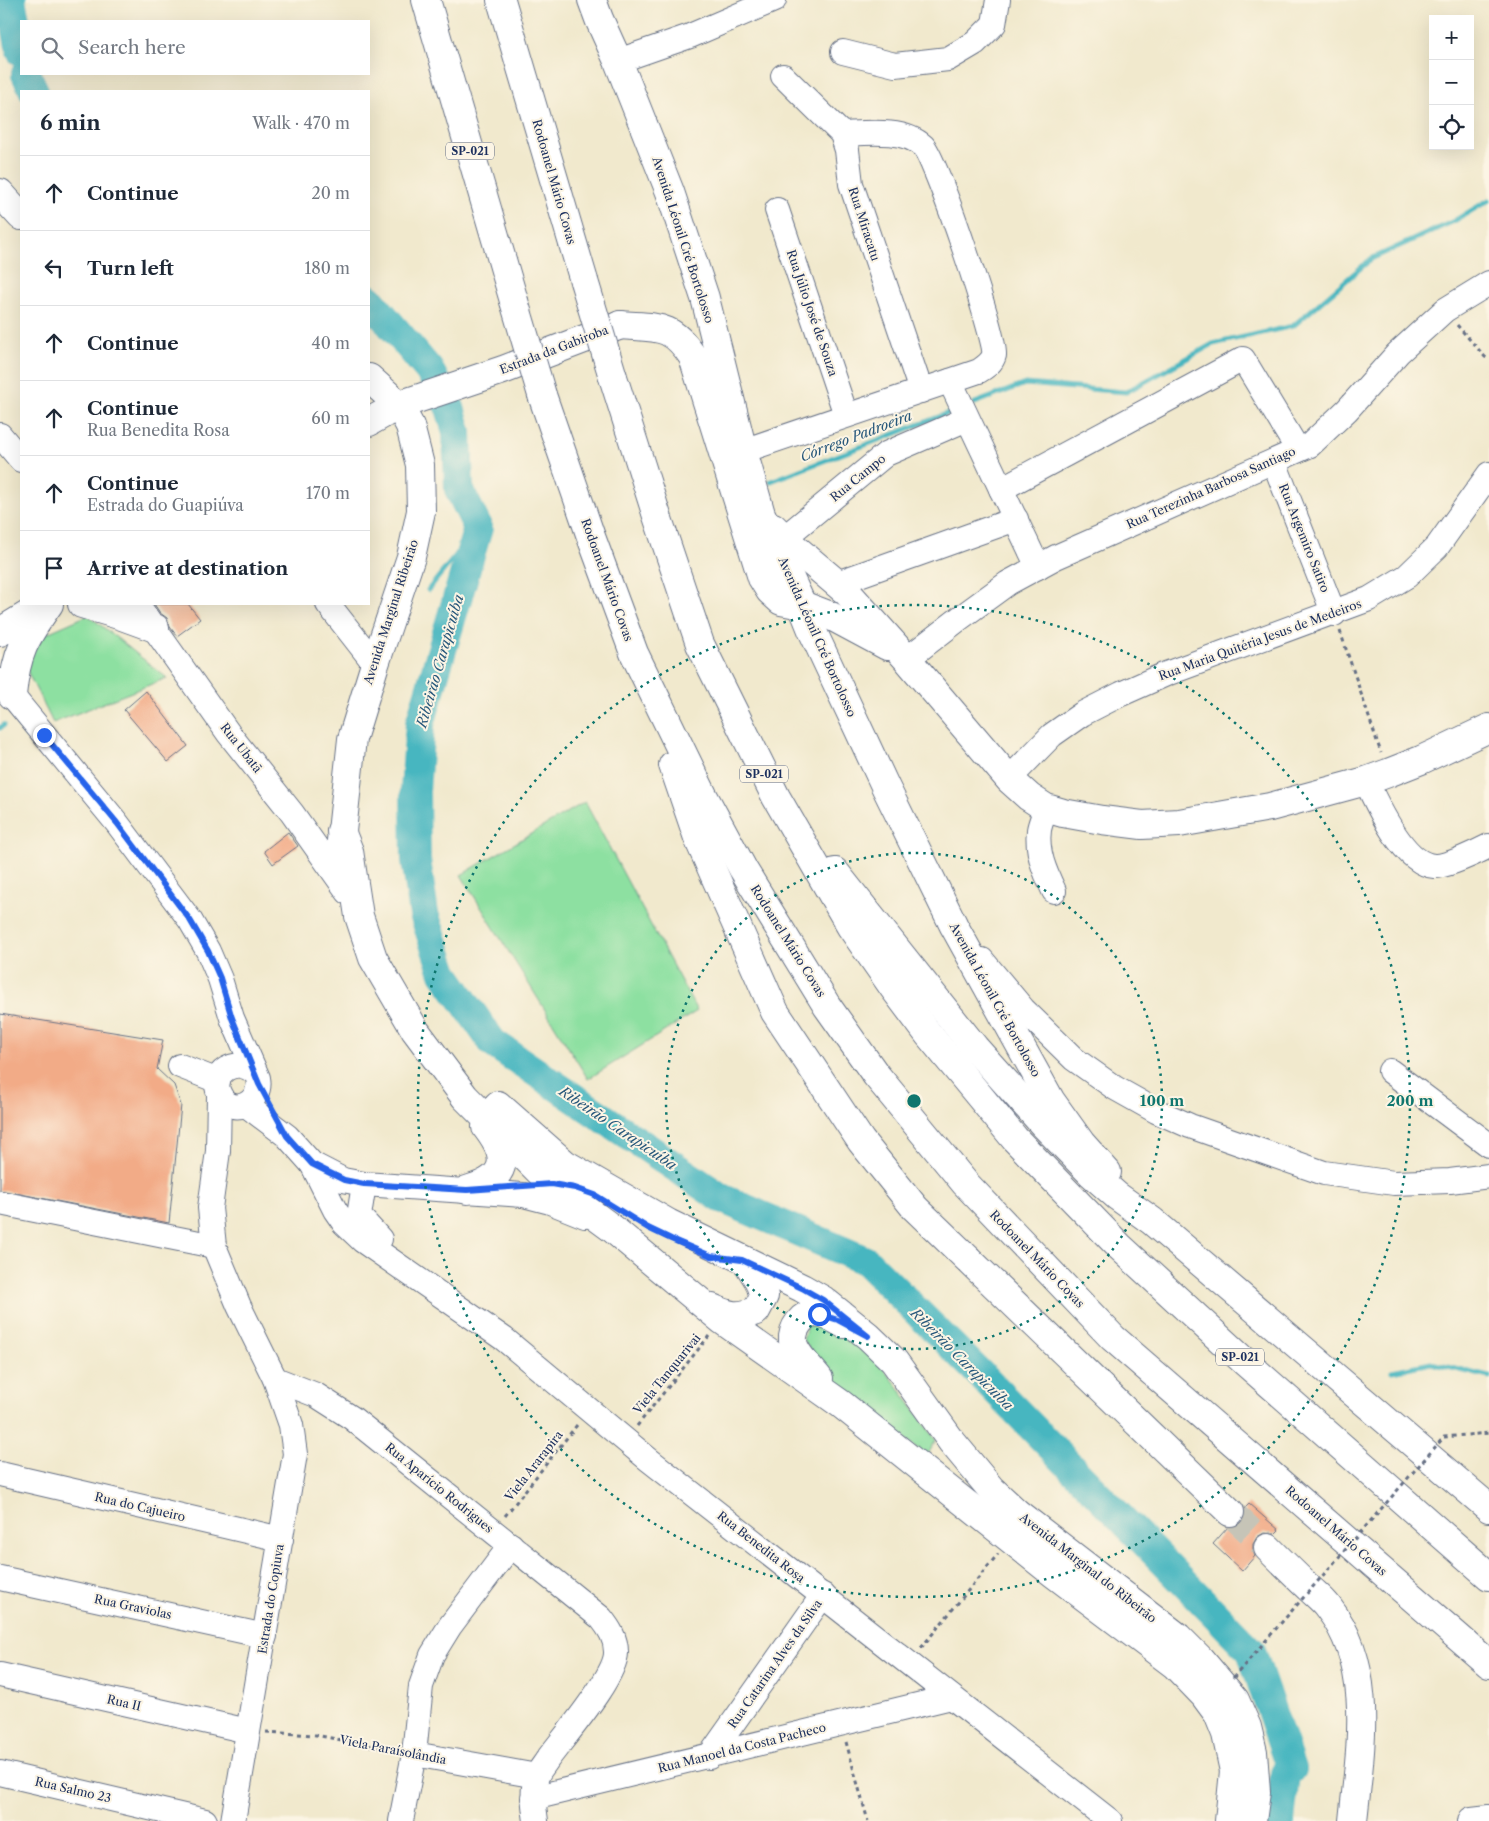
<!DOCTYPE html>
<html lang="en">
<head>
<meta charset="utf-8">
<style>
  body { margin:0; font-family:"Libre Caslon Text",serif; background:#f6f6f7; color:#1f2937 }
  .controls { position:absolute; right:15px; top:15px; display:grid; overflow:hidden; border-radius:0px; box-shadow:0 5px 20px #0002 }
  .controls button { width:45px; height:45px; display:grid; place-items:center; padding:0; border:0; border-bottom:1px solid #e0e1e3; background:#fff; color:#1f2937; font:25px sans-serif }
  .stop { position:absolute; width:15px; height:15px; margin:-11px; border:4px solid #2563eb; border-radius:50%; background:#fff }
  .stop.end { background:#2563eb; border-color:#fff; box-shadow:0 1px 5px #0008 }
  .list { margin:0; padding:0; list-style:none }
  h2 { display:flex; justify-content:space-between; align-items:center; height:65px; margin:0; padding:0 20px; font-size:21px }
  h2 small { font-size:16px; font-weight:400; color:#747a83 }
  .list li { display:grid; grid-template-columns:32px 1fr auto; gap:15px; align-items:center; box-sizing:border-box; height:75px; padding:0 20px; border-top:1px solid #e0e1e3 }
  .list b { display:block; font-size:19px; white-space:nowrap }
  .list p { margin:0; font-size:16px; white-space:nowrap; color:#747a83 }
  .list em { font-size:16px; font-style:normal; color:#747a83 }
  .icon { flex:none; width:28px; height:28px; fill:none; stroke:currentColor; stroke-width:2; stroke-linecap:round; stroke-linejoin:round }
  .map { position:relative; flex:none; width:1489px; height:1821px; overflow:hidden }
  .search { position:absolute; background:#fff; box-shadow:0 5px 20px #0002; left:20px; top:20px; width:350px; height:55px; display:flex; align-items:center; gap:12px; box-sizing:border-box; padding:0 18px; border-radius:0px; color:#747a83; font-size:19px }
  .panel { position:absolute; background:#fff; box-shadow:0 5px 20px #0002; left:20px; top:90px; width:350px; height:515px; border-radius:0px }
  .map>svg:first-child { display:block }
  .green { fill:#8de0a1; stroke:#548880 }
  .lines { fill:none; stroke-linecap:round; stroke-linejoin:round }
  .stream { stroke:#47b6c0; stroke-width:5 }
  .river { stroke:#47b6c0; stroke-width:30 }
  .building { fill:#f2ab87 }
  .highway-tunnel { stroke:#c6c4b7; stroke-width:28; stroke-dasharray:28 14; stroke-linecap:butt }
  .minor-casing { stroke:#667085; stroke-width:26 }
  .major-casing { stroke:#667085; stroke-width:30 }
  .highway-casing { stroke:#667085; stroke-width:30 }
  .path { stroke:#667085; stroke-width:3; stroke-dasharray:4 4; stroke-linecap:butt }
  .minor { stroke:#fff; stroke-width:24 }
  .major { stroke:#fff; stroke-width:28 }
  .highway { stroke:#fff; stroke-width:28 }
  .highway-bridge-casing { stroke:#667085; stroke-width:30; stroke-linecap:butt }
  .path-bridge { stroke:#667085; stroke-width:3; stroke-dasharray:4 4; stroke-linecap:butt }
  .highway-bridge { stroke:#fff; stroke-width:28 }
  .route { stroke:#2563eb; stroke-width:6 }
  .ring { fill:none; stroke:#0f766e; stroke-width:2.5; stroke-dasharray:2.5 5 }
  .labels { text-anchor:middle; stroke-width:4; stroke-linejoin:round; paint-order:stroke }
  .shield { fill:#fcf5e5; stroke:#5e6a86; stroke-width:1 }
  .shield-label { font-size:11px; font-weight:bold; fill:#1b2f5e }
  .street-label { font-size:12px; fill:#1b2f5e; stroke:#fcf5e5 }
  .water-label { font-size:14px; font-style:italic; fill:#28587b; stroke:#fcf5e5 }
  .centre { fill:#0f766e; stroke:#fcf5e5; stroke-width:2.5 }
  .ring-label { font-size:15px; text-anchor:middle; font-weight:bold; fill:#0f766e; stroke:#fcf5e5; stroke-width:4; stroke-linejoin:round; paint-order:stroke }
</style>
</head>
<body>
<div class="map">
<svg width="1489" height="1821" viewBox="0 0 1489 1821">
  <rect width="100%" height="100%" fill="#fcf5e5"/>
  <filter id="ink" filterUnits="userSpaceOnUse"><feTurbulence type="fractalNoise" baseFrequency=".02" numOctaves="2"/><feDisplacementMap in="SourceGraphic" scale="10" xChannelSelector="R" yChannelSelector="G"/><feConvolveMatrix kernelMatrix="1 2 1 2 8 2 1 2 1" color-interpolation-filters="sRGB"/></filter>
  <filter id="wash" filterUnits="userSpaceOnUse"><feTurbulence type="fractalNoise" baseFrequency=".0096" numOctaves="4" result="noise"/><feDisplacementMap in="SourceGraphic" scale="20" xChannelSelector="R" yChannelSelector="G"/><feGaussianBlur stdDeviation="1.12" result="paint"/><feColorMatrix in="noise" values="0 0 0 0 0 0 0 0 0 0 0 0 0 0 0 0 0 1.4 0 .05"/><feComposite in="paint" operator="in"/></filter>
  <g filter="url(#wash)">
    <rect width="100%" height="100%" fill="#f1e9cd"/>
    <!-- green -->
    <g class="green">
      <polygon points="88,615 167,678 53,723 24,665 45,634"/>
      <polygon points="585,802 697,1011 588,1079 461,875"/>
      <polygon points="818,1322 850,1335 867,1349 897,1385 936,1440 927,1456 834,1383 803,1340 807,1327"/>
    </g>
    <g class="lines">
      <!-- stream -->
      <g class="stream">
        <polyline points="975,403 1025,384 1126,392 1213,344 1293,326 1371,259 1454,221 1489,200"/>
        <polyline points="771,481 949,413"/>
        <polyline points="428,590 478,528"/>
        <polyline points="0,728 4,725"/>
        <polyline points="1392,1371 1431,1363 1489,1377"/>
      </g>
      <!-- river -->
      <g class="river">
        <polyline points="11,0 21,51"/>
        <polyline points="26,74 34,91"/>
        <polyline points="369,299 429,370 450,408 457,432 459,489 478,528 420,724 415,791 416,860 424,914 444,973 493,1043 721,1198 866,1261 979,1373 1251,1651 1291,1769 1285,1774 1280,1821"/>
      </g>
    </g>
    <g id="blocks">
      <!-- building -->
      <g class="building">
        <polygon points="154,604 188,604 200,619 177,636 170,627 167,618 160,613"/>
        <polygon points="146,691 188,746 168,762 124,710"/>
        <polygon points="288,832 298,846 273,864 264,851"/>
        <polygon points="0,1014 163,1040 157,1069 174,1085 181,1105 169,1223 0,1190"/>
        <polygon points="1249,1504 1279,1530 1275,1534 1264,1533 1257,1537 1253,1544 1253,1552 1255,1556 1242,1571 1213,1544 1228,1527 1235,1527 1242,1522 1245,1516 1245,1508"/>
      </g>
    </g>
  </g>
  <g filter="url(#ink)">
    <use href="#blocks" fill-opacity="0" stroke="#667085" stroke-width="1"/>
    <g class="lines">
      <!-- highway-tunnel -->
      <polyline class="highway-tunnel" points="1230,1512 1268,1548"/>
      <!-- minor casing -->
      <g class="minor-casing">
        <g id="minor">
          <polyline points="843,52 895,65 948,59 975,43 994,24 998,0"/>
          <polyline points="618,61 690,36 774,0"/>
          <polyline points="783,76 842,134 847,150 851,184 921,391"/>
          <polyline points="777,210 846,415"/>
          <polyline points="950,381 1038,567"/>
          <polyline points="0,435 21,460"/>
          <path d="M 743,451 L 979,371 C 985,367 992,363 994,355 C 997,339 936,159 923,146 C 904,128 866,133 842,134"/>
          <polyline points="1274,462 1334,614"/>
          <polyline points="1001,489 1243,359 1298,450"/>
          <polyline points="784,538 886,454 967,419"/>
          <polyline points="837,583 1016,519"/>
          <polyline points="137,604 229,734 292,813 348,892"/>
          <polyline points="328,604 375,664"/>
          <polyline points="907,659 960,618 1008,583 1056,557 1310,445 1347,410 1398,353 1445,310 1489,283"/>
          <path d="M 0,681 L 117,823 L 190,920 L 208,951 L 220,979 L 232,1018 L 258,1078 C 263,1103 232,1118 220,1095 C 208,1073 237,1055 255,1073"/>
          <polyline points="1009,779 1052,735 1082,714 1121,694 1166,674 1369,599 1407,576 1437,547 1489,474"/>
          <path d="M 1366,781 C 1377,805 1404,864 1434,866 C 1447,867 1477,852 1489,846"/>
          <path d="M 1046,808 C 1044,815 1040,823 1039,830 C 1036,852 1045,872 1054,891"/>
          <polyline points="982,960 1023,1009 1074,1059 1115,1088 1156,1111 1190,1126 1324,1173 1394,1183 1450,1181 1489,1176"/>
          <polyline points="180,1066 218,1081"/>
          <polyline points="1390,1071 1489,1145"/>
          <polyline points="219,1095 218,1151 210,1208 214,1246 239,1306 275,1379 291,1425 295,1454 233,1821"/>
          <polyline points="246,1105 287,1136 312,1164 343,1180 364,1184 523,1195 550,1202 585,1216"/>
          <polyline points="312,1164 335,1210 344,1223 363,1241 504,1339 648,1459 1110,1821"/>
          <polyline points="364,1184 359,1216 380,1239"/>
          <polyline points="0,1203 214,1246"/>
          <path d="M 275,1379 L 316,1395 L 352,1418 L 601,1618 C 609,1628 616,1638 616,1652 C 617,1676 563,1738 547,1760 C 544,1765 539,1770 537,1776 C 531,1790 534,1806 536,1821"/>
          <polyline points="0,1474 281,1539"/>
          <polyline points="0,1578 265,1636"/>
          <polyline points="0,1675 248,1731"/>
          <polyline points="414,1754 537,1776"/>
          <polyline points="709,1757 823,1595"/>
          <polyline points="0,1773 205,1821"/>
          <polyline points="533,1798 951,1697"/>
          <polyline points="401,1821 414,1754 421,1686 432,1655 450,1626 511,1545"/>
        </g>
      </g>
      <!-- major casing -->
      <g class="major-casing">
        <g id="major">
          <polyline points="592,0 599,19 618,61 670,192 705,298 743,451 761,514 802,605 812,630 886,788 954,926 1051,1101 1081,1143 1107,1172"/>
          <polyline points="0,193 21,216"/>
          <path d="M 620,325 C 657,328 671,323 693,357 L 762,578 L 770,591 L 781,601 L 802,605 L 831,616 L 887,646"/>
          <polyline points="369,422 399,405 503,370 621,325"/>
          <polyline points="773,527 789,543 847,592 907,659 1009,779 1029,797 1046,808 1063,813 1102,820 1142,825 1179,823 1270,807 1366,781 1388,773 1421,760 1489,728"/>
          <polyline points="82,604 122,616 155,628"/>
          <polyline points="0,632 44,605"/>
          <path d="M 12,695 C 16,653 25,638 49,604"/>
          <polyline points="341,831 349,851 359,916 373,958 415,1030 465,1097 552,1184 613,1229 722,1320 841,1404 1053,1573 1175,1665 1204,1695 1218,1714 1226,1734 1234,1771 1229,1821"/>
          <polyline points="340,850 352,739 375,664 411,557 421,511 420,465 410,426 399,405 369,378"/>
          <polyline points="498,1105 565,1164 668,1223 802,1288 823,1300 868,1336 894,1361 952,1442 991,1489 1017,1513 1178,1637 1200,1659 1235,1700 1247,1727 1253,1752 1256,1792 1252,1821"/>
          <path d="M 467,1190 C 507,1178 511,1160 486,1127"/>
          <path d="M 712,1308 C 730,1316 737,1318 756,1311 L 764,1296 L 759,1281 L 747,1262"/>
          <path d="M 819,1379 C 811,1368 794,1354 793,1341 C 792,1328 802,1314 815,1313 C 824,1313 837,1320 844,1324"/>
        </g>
      </g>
      <!-- highway casing -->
      <g class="highway-casing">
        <g id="highway">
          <polyline points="426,0 514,301"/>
          <polyline points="501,0 584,281"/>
          <polyline points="613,377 657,516 700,644 776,797 851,927 893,987 929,1035 1015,1139 1119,1246 1245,1362 1489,1576"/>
          <polyline points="542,395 590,534 634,653 704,797 743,869 827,1006 876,1075 965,1183 1113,1338 1489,1664"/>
          <polyline points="673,765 698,838 775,1012 861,1141 915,1208 1230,1512"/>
          <polyline points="835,872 975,1048 1043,1124 1091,1173 1117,1196 1152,1221 1489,1508"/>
          <path d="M 1268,1548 C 1282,1562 1295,1575 1309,1588 C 1315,1594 1323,1600 1328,1607 C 1376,1668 1360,1750 1353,1821"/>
          <polyline points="1472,1821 1489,1819"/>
        </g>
      </g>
      <!-- path -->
      <g class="path">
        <polyline points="1457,325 1485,357 1489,359"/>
        <polyline points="1340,631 1381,753"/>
        <polyline points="637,1426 709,1336"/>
        <polyline points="505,1516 577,1425"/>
        <polyline points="921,1648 998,1554"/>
        <polyline points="266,1732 316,1735 396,1751"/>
        <polyline points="846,1742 868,1821"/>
      </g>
      <!-- minor -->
      <use href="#minor" class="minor"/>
      <!-- major -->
      <use href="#major" class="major"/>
      <!-- highway -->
      <use href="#highway" class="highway"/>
      <!-- highway-bridge casing -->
      <g class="highway-bridge-casing">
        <g id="highway-bridge">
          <polyline points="584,281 613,377"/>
          <polyline points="514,301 542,395"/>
        </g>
      </g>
      <!-- path-bridge -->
      <polyline class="path-bridge" points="1233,1678 1444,1437 1489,1433"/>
      <!-- highway-bridge -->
      <use href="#highway-bridge" class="highway-bridge"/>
    </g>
  </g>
  <g class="lines" filter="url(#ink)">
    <!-- route -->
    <polyline class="route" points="44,735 117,823 190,920 208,951 220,978 232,1018 259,1084 287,1136 312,1164 344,1180 364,1184 467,1190 552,1184 575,1188 595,1195 648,1228 671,1239 711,1256 742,1260 802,1288 823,1300 868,1336 838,1320 819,1314"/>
  </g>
  <!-- distance rings -->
  <g class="ring">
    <circle cx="914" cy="1101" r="248"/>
    <circle cx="914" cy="1101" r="496"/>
  </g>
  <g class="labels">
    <!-- shield labels -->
    <g class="shield">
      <rect x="446" y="142.5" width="48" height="17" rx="4"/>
      <rect x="740" y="765.5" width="48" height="17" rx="4"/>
      <rect x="1216" y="1348.5" width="48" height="17" rx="4"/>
    </g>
    <g class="shield-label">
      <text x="470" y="155">SP-021</text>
      <text x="764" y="778">SP-021</text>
      <text x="1240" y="1361">SP-021</text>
    </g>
    <!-- street labels -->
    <g class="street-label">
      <text transform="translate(554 182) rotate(74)" y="4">Rodoanel Mário Covas</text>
      <text transform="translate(864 224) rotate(72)" y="4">Rua Miracatu</text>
      <text transform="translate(683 240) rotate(72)" y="4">Avenida Léonil Cré Bortolosso</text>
      <text transform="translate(812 313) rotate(71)" y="4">Rua Júlio José de Souza</text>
      <text transform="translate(554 350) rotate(-21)" y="4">Estrada da Gabiroba</text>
      <text transform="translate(858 478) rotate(-39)" y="4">Rua Campo</text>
      <text transform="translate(1211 488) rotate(-24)" y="4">Rua Terezinha Barbosa Santiago</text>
      <text transform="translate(1304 538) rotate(68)" y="4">Rua Argemiro Satiro</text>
      <text transform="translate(607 580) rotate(70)" y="4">Rodoanel Mário Covas</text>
      <text transform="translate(391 612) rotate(-72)" y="4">Avenida Marginal Ribeirão</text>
      <text transform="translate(817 637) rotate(66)" y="4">Avenida Léonil Cré Bortolosso</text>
      <text transform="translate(1260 640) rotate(-20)" y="4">Rua Maria Quitéria Jesus de Medeiros</text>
      <text transform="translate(241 748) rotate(52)" y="4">Rua Ubatã</text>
      <text transform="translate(788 941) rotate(58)" y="4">Rodoanel Mário Covas</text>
      <text transform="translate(995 1000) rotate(61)" y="4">Avenida Léonil Cré Bortolosso</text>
      <text transform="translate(1037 1259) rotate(46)" y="4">Rodoanel Mário Covas</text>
      <text transform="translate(667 1374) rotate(-51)" y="4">Viela Tanquarivai</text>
      <text transform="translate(534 1466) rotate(-52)" y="4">Viela Ararapira</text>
      <text transform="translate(439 1488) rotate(39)" y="4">Rua Aparício Rodrigues</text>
      <text transform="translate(140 1507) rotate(13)" y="4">Rua do Cajueiro</text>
      <text transform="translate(1336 1531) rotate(41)" y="4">Rodoanel Mário Covas</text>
      <text transform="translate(761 1547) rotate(38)" y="4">Rua Benedita Rosa</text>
      <text transform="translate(1088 1568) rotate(38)" y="4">Avenida Marginal do Ribeirão</text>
      <text transform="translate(271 1599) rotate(-81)" y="4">Estrada do Copiuva</text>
      <text transform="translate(133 1607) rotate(12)" y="4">Rua Graviolas</text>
      <text transform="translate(775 1664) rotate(-55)" y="4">Rua Catarina Alves da Silva</text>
      <text transform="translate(124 1703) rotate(13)" y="4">Rua II</text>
      <text transform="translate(742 1748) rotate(-14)" y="4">Rua Manoel da Costa Pacheco</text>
      <text transform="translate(393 1750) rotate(11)" y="4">Viela Paraísolândia</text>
      <text transform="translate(73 1790) rotate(13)" y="4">Rua Salmo 23</text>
    </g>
    <!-- water labels -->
    <g class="water-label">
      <text transform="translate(856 436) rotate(-21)" y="5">Córrego Padroeira</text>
      <text transform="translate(440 661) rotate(-74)" y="5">Ribeirão Carapicuíba</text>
      <text transform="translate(618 1128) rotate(34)" y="5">Ribeirão Carapicuíba</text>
      <text transform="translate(962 1359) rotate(45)" y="5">Ribeirão Carapicuíba</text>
    </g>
  </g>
  <circle cx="914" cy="1101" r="8" class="centre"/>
  <g class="ring-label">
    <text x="1162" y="1106">100 m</text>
    <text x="1410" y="1106">200 m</text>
  </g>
</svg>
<div class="controls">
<button>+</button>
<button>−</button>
<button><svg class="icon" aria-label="locate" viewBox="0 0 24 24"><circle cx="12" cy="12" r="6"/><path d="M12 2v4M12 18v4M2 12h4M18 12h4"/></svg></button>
</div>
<div class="stop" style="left:819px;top:1314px"></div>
<div class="stop end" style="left:44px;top:735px"></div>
<div class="search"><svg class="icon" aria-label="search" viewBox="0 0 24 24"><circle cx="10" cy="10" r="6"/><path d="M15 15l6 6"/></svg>Search here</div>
<section class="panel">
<h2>6 min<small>Walk · 470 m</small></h2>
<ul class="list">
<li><svg class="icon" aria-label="ahead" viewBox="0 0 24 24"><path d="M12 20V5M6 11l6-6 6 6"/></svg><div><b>Continue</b></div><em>20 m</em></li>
<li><svg class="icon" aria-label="left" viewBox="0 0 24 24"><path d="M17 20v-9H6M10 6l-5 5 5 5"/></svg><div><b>Turn left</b></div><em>180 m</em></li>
<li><svg class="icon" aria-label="ahead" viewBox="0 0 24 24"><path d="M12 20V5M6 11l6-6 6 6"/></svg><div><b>Continue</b></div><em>40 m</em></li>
<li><svg class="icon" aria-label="ahead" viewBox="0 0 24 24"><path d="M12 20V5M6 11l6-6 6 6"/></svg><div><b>Continue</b><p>Rua Benedita Rosa</p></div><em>60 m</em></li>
<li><svg class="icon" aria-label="ahead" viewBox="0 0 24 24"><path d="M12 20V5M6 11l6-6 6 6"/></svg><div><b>Continue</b><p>Estrada do Guapiúva</p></div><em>170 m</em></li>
<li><svg class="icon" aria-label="arrive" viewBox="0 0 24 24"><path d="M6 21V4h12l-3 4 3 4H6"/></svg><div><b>Arrive at destination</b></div></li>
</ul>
</section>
</div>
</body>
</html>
